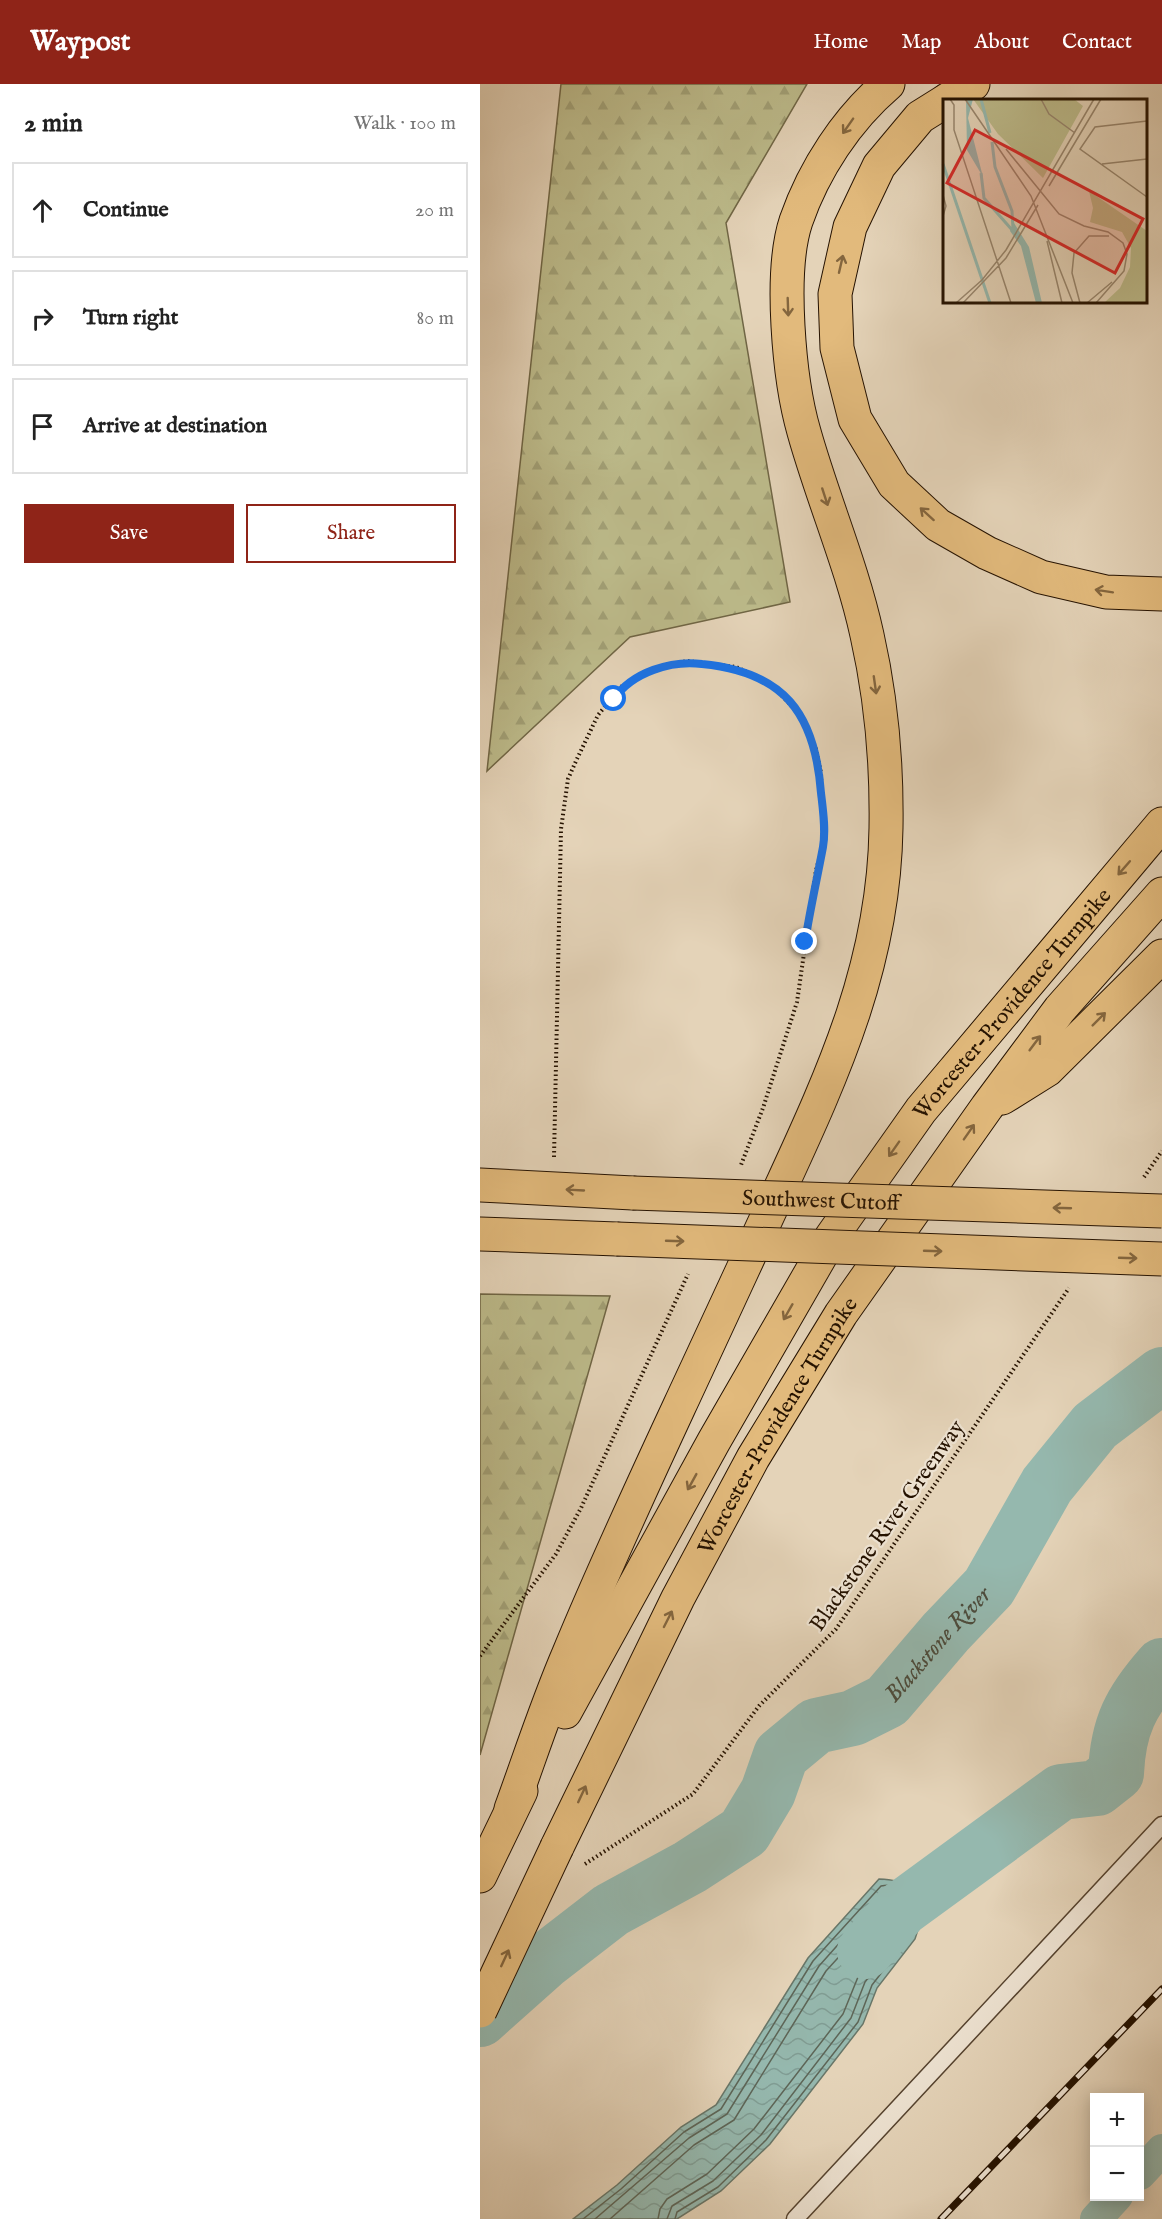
<!DOCTYPE html>
<html lang="en">
<head>
<meta charset="utf-8">
<style>
  body { margin:0; font-family:"IM FELL English",serif; background:#f6f6f6; color:#222 }
  .controls { position:absolute; right:18px; bottom:18px; display:grid; overflow:hidden; border-radius:0px; box-shadow:0 3px 15px #0003 }
  .controls button { width:54px; height:54px; display:grid; place-items:center; padding:0; border:0; border-bottom:2px solid #e0e0e0; background:#fff; color:#222; font:30px sans-serif }
  .stop { position:absolute; width:18px; height:18px; margin:-14px; border:4px solid #1a73e8; border-radius:50%; background:#fff }
  .stop.end { background:#1a73e8; border-color:#fff; box-shadow:0 2px 6px #0008 }
  .list { margin:0; padding:0; list-style:none }
  h2 { display:flex; justify-content:space-between; align-items:center; height:78px; margin:0; padding:0 24px; font-size:26px }
  h2 small { font-size:20px; font-weight:400; color:#767676 }
  .list li { display:grid; grid-template-columns:39px 1fr auto; gap:18px; align-items:center; box-sizing:border-box; height:96px; margin:0 12px 12px; padding:0 12px; border:2px solid #e0e0e0; border-radius:0px }
  .list b { display:block; font-size:22px; white-space:nowrap }
  .list em { font-size:20px; font-style:normal; color:#767676 }
  .actions { display:flex; gap:12px; padding:18px 24px }
  .actions a { flex:1; padding:14px 0; border:2px solid #8f2418; border-radius:0px; text-align:center; font-size:21px; color:#8f2418 }
  .actions .main { background:#8f2418; color:#fff }
  .icon { flex:none; width:33px; height:33px; fill:none; stroke:currentColor; stroke-width:2; stroke-linecap:round; stroke-linejoin:round }
  .map { position:relative; flex:none; width:682px; height:2135px; overflow:hidden }
  header { display:flex; align-items:center; gap:36px; box-sizing:border-box; height:84px; padding:0 30px; background:#8f2418; color:#fff }
  header strong { font-size:28px }
  nav { display:flex; gap:33px; margin-inline-start:auto; font-size:21px }
  main { display:flex }
  aside { flex:1; background:#fff }
  .map>svg:first-child { display:block }
  .forest { fill:url(#forest-firs); stroke:#706645; stroke-width:1.5 }
  .water { fill:url(#water-waves); stroke:#687668; stroke-width:1.5 }
  .lines { fill:none; stroke-linecap:round; stroke-linejoin:round }
  .shore { stroke:#5d6557; stroke-width:1.5 }
  .canal { stroke:#95b8ae; stroke-width:32 }
  .river { stroke:#95b8ae; stroke-width:56 }
  .lane-casing { stroke:#55422e; stroke-width:19 }
  .primary-casing { stroke:#251200; stroke-width:35 }
  .highway-casing { stroke:#251200; stroke-width:35 }
  .path { stroke:#251200; stroke-width:4; stroke-dasharray:1.5 3; stroke-linecap:butt }
  .lane { stroke:#ede2d1; stroke-width:16 }
  .primary { stroke:#e2ba7c; stroke-width:33 }
  .highway { stroke:#e2ba7c; stroke-width:33 }
  .rail-casing { stroke:#251200; stroke-width:7 }
  .rail { stroke:#ede2d1; stroke-width:4.5; stroke-dasharray:14; stroke-linecap:butt }
  .primary-bridge-casing { stroke:#251200; stroke-width:35; stroke-linecap:butt }
  .highway-bridge-casing { stroke:#251200; stroke-width:35; stroke-linecap:butt }
  .primary-bridge { stroke:#e2ba7c; stroke-width:33 }
  .highway-bridge { stroke:#e2ba7c; stroke-width:33 }
  .oneway { stroke:#84663e }
  .route { stroke:#1a73e8; stroke-width:8 }
  .labels { text-anchor:middle; stroke-width:4.5; stroke-linejoin:round; paint-order:stroke }
  .street-label { font-size:22px; fill:#251200; stroke:#ede2d1 }
  .water-label { font-size:24px; font-style:italic; fill:#4c4c3d; stroke:#ede2d1 }
  .inset-river { fill:none; stroke:#95b8ae; stroke-width:3 }
  .inset-road { fill:none; stroke:#98866e; stroke-width:1.5 }
  .view { fill:#d62828; fill-opacity:0.15; stroke:#d62828; stroke-width:3 }
  .inset-edge { fill:none; stroke:#251200; stroke-width:3 }
</style>
</head>
<body>
<header>
<strong>Waypost</strong>
<nav><a>Home</a><a>Map</a><a>About</a><a>Contact</a></nav>
</header>
<main>
<aside>
<h2>2 min<small>Walk · 100 m</small></h2>
<ul class="list">
<li><svg class="icon" aria-label="ahead" viewBox="0 0 24 24"><path d="M12 20V5M6 11l6-6 6 6"/></svg><div><b>Continue</b></div><em>20 m</em></li>
<li><svg class="icon" aria-label="right" viewBox="0 0 24 24"><path d="M7 20v-9h11M14 6l5 5-5 5"/></svg><div><b>Turn right</b></div><em>80 m</em></li>
<li><svg class="icon" aria-label="arrive" viewBox="0 0 24 24"><path d="M6 21V4h12l-3 4 3 4H6"/></svg><div><b>Arrive at destination</b></div></li>
</ul>
<div class="actions"><a class="main">Save</a><a>Share</a></div>
</aside>
<div class="map">
<svg width="682" height="2135" viewBox="0 0 682 2135">
  <defs>
    <pattern id="forest-firs" width="22" height="20" patternUnits="userSpaceOnUse" patternTransform="scale(1.5)"><rect width="22" height="20" fill="#bcba8a"/><path d="M5 1l3.5 6h-7zM16 11l3.5 6h-7z" fill="#a19f75"/></pattern>
    <pattern id="water-waves" width="16" height="10" patternUnits="userSpaceOnUse" patternTransform="scale(1.5)"><rect width="16" height="10" fill="#95b8ae"/><path d="M0 5q4-4 8 0t8 0" fill="none" stroke="#809d94"/></pattern>
  </defs>
  <rect width="100%" height="100%" fill="#e4d3b8"/>
  <filter id="stains"><feTurbulence type="fractalNoise" baseFrequency=".00333" numOctaves="4"/><feColorMatrix values="0 0 0 0 .2 0 0 0 0 .09 0 0 0 0 .02 0 0 0 .5 -.17"/></filter>
  <radialGradient id="worn" r=".72"><stop offset=".6" stop-color="#630" stop-opacity="0"/><stop offset="1" stop-color="#630" stop-opacity=".3"/></radialGradient>
  <!-- forest -->
  <g class="forest">
    <polygon points="81,0 327,0 246,139 310,518 150,553 7,687"/>
    <polygon points="0,1210 130,1212 0,1671"/>
  </g>
  <!-- water -->
  <path class="water" d="M 399,1795 C 430,1796 432,1804 443,1830 L 435,1855 L 397,1904 L 383,1940 L 290,2060 L 241,2107 L 197,2135 L 93,2135 L 137,2101 L 201,2043 L 236,2021 L 328,1874 Z"/>
  <g class="lines">
    <!-- shore -->
    <g class="shore">
      <path d="M 103,2135 L 141,2105 L 204,2048 L 241,2025 L 333,1877 L 401,1802 C 423,1798 429,1812 436,1830 L 430,1852 L 392,1901 L 378,1938 L 286,2056 L 238,2103 L 197,2128 L 195,2135"/>
      <path d="M 115,2135 L 209,2054 L 247,2030 L 339,1882 L 404,1809 C 420,1808 423,1818 428,1831 L 423,1849 L 385,1898 L 371,1934 L 281,2051 L 233,2097 L 192,2122 L 187,2135"/>
      <polyline points="130,2135 214,2061 254,2036 346,1887 408,1819 413,1819 419,1831 415,1844 378,1893 363,1930 274,2045 227,2090 187,2115 180,2125 178,2135"/>
    </g>
    <!-- canal -->
    <g class="canal">
      <polyline points="660,2090 682,2066"/>
      <polyline points="616,2135 637,2112"/>
    </g>
    <!-- river -->
    <g class="river">
      <path d="M 385,1867 L 421,1825 L 581,1708 L 617,1704 L 636,1689 C 638,1642 651,1617 682,1582"/>
      <path id="s1" d="M 0,1935 L 65,1877 L 131,1826 L 210,1783 L 264,1748 L 288,1708 L 301,1671 L 336,1642 L 373,1634 L 407,1617 L 466,1548 L 509,1503 L 567,1401 L 615,1342 L 682,1291"/>
    </g>
    <!-- lane casing -->
    <g class="lane-casing">
      <polyline id="lane" points="315,2135 682,1741"/>
    </g>
    <!-- primary casing -->
    <g class="primary-casing">
      <g id="primary">
        <polyline points="0,1101 153,1109"/>
        <polyline points="0,1150 137,1155"/>
      </g>
    </g>
    <!-- highway casing -->
    <g class="highway-casing">
      <g id="highway">
        <polyline points="467,16 493,0"/>
        <polyline points="464,18 440,33 399,82 370,143 355,210 357,264 375,335 414,400 458,441 507,469 561,493 626,508 682,510"/>
        <polyline points="522,1014 567,986 682,872"/>
        <path id="s2" d="M 85,1628 L 234,1357 L 352,1152 L 441,1026 L 682,740"/>
        <path d="M 31,1725 C 50,1673 67,1620 89,1569 C 129,1472 174,1377 218,1282 C 245,1223 273,1164 300,1105 C 355,986 404,878 406,744 C 407,681 401,613 387,551 C 372,482 343,416 324,348 C 309,296 299,188 316,137 C 334,85 367,35 408,0"/>
        <path id="s3" d="M 77,1763 L 198,1514 L 273,1374 L 361,1230 L 507,1023 L 580,925 L 682,810"/>
        <polyline points="0,1792 41,1707"/>
      </g>
    </g>
    <!-- path -->
    <g class="path">
      <polyline points="74,1073 81,745 88,695 96,677 118,631 143,601 186,581 207,577 256,583 289,598 320,631 336,665 341,689 343,762 336,786 317,918 283,1024 261,1081"/>
      <polyline points="664,1093 682,1067"/>
      <polyline points="0,1572 76,1470 101,1424 208,1190"/>
      <polyline points="105,1780 213,1710 279,1622 356,1545 589,1204"/>
    </g>
    <!-- lane -->
    <use href="#lane" class="lane"/>
    <!-- primary -->
    <use href="#primary" class="primary"/>
    <!-- highway -->
    <use href="#highway" class="highway"/>
    <!-- rail casing -->
    <g class="rail-casing">
      <polyline id="rail" points="461,2135 682,1905"/>
    </g>
    <!-- rail -->
    <use href="#rail" class="rail"/>
    <!-- primary-bridge casing -->
    <g class="primary-bridge-casing">
      <g id="primary-bridge">
        <path id="s4" d="M 153,1109 L 682,1127"/>
        <polyline points="137,1155 682,1175"/>
      </g>
    </g>
    <!-- highway-bridge casing -->
    <g class="highway-bridge-casing">
      <polyline id="highway-bridge" points="0,1927 77,1763"/>
    </g>
    <!-- primary-bridge -->
    <use href="#primary-bridge" class="primary-bridge"/>
    <!-- highway-bridge -->
    <use href="#highway-bridge" class="highway-bridge"/>
  </g>
  <!-- one-way arrows -->
  <defs><path id="oneway-shaft" d="M-6 0H5M1.5-3L5.5 0L1.5 3" fill="none" stroke-width="1.6" stroke-linecap="round" stroke-linejoin="round" transform="scale(1.5)"/></defs>
  <g class="oneway">
    <use href="#oneway-shaft" transform="translate(368 42) rotate(125)"/>
    <use href="#oneway-shaft" transform="translate(361 180) rotate(-77)"/>
    <use href="#oneway-shaft" transform="translate(308 223) rotate(88)"/>
    <use href="#oneway-shaft" transform="translate(345 413) rotate(72)"/>
    <use href="#oneway-shaft" transform="translate(447 430) rotate(-138)"/>
    <use href="#oneway-shaft" transform="translate(624 507) rotate(-171)"/>
    <use href="#oneway-shaft" transform="translate(395 601) rotate(82)"/>
    <use href="#oneway-shaft" transform="translate(644 784) rotate(131)"/>
    <use href="#oneway-shaft" transform="translate(619 935) rotate(-45)"/>
    <use href="#oneway-shaft" transform="translate(555 959) rotate(-53)"/>
    <use href="#oneway-shaft" transform="translate(489 1048) rotate(-55)"/>
    <use href="#oneway-shaft" transform="translate(414 1065) rotate(125)"/>
    <use href="#oneway-shaft" transform="translate(95 1106) rotate(-177)"/>
    <use href="#oneway-shaft" transform="translate(582 1124) rotate(-178)"/>
    <use href="#oneway-shaft" transform="translate(195 1157) rotate(2)"/>
    <use href="#oneway-shaft" transform="translate(453 1167) rotate(2)"/>
    <use href="#oneway-shaft" transform="translate(648 1174) rotate(2)"/>
    <use href="#oneway-shaft" transform="translate(308 1228) rotate(120)"/>
    <use href="#oneway-shaft" transform="translate(212 1398) rotate(119)"/>
    <use href="#oneway-shaft" transform="translate(188 1535) rotate(-63)"/>
    <use href="#oneway-shaft" transform="translate(102 1710) rotate(-65)"/>
    <use href="#oneway-shaft" transform="translate(25 1874) rotate(-65)"/>
  </g>
  <g class="lines">
    <!-- route -->
    <path class="route" d="M 134,615 C 152,588 192,576 222,580 C 304,588 335,629 341,709 C 343,726 346,746 343,763 C 337,795 330,826 325,858"/>
  </g>
  <g class="labels">
    <!-- street labels -->
    <g class="street-label">
      <text dy="8" stroke="none"><textPath href="#s2" startOffset="840">Worcester-Providence Turnpike</textPath></text>
      <text dy="8" stroke="none"><textPath href="#s4" startOffset="188">Southwest Cutoff</textPath></text>
      <text dy="8" stroke="none"><textPath href="#s3" startOffset="476">Worcester-Providence Turnpike</textPath></text>
      <text transform="translate(406 1441) rotate(-55)" y="8">Blackstone River Greenway</text>
    </g>
    <!-- water labels -->
    <g class="water-label">
      <text dy="8" stroke="none"><textPath href="#s1" startOffset="608">Blackstone River</textPath></text>
    </g>
  </g>
  <!-- overview -->
  <g transform="translate(463 15)">
    <rect width="204" height="204" fill="#e4d3b8"/>
    <path d="M 30,0 L 131,0 L 140,7 L 100,79 L 55,35 ZM 146,92 L 204,132 L 204,204 L 161,204 L 177,189 L 187,168 L 188,149 L 179,133 L 147,123 L 150,109 Z" fill="#bcba8a"/>
    <path d="M 23,0 L 30,0 L 25,19 L 40,78 L 24,51 ZM 71,124 L 86,148 L 99,204 L 93,204 L 78,147 L 67,132 Z" fill="#95b8ae"/>
    <path class="inset-river" d="M 38,0 L 47,34M 49,43 L 52,68 L 69,112 L 70,130M 0,65 L 47,204M 38,74 L 41,99 L 70,132"/>
    <path class="inset-road" d="M 7,0 L 11,6 L 11,31 L 68,204M 22,0 L 88,97 L 130,204M 98,0 L 106,15 L 132,34M 204,22 L 152,28 L 137,50 L 204,98M 63,50 L 116,115 L 141,127 L 165,133 L 180,144 L 184,155 L 181,172 L 153,204M 159,65 L 204,60M 106,87 L 158,0M 0,96 L 3,107 L 0,117M 104,142 L 119,204M 13,204 L 39,181 L 63,151 L 151,0M 20,204 L 63,159 L 95,106M 137,204 L 129,174 L 131,154 L 146,137 L 166,137M 144,204 L 169,183"/>
    <path class="view" d="M 32,31 L 200,120 L 172,174 L 4,84 Z"/>
    <rect width="204" height="204" class="inset-edge"/>
  </g>
  <rect width="100%" height="100%" filter="url(#stains)"/>
  <rect width="100%" height="100%" fill="url(#worn)"/>
</svg>
<div class="controls">
<button>+</button>
<button>−</button>
</div>
<div class="stop" style="left:134px;top:615px"></div>
<div class="stop end" style="left:325px;top:858px"></div>
</div>
</main>
</body>
</html>
